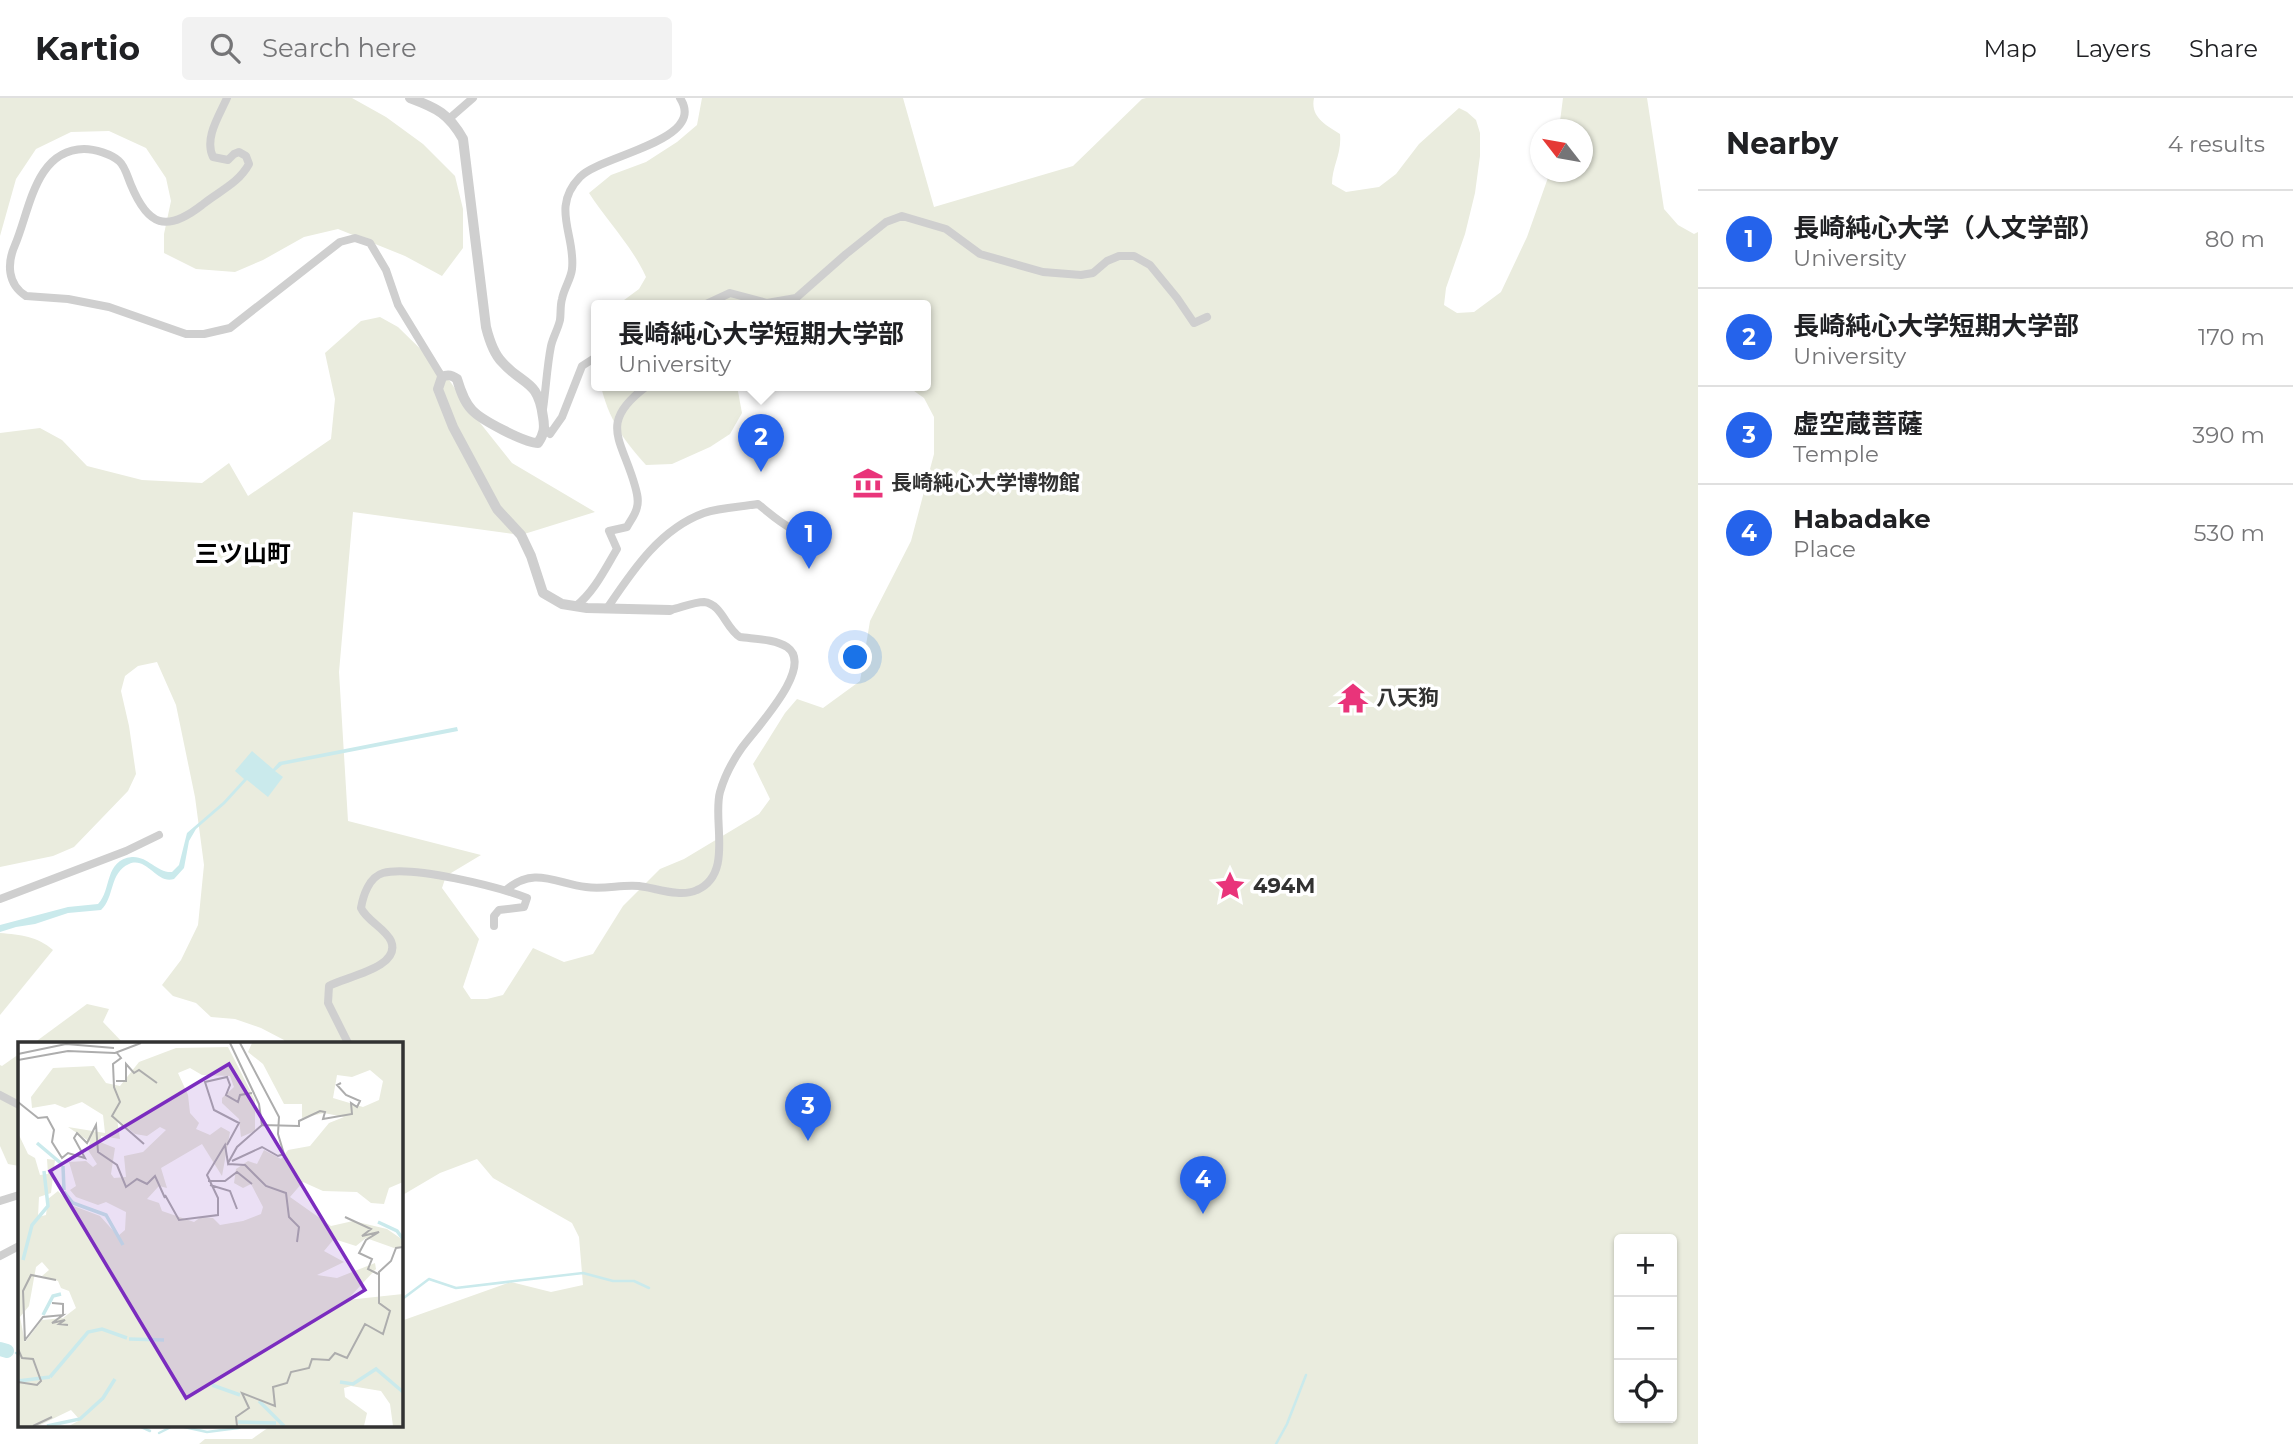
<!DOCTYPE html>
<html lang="en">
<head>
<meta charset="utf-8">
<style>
  body { margin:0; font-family:Montserrat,"Noto Sans JP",sans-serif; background:#f2f2f2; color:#202124 }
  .controls { position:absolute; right:21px; bottom:21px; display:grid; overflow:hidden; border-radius:7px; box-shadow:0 2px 5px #0004 }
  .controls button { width:63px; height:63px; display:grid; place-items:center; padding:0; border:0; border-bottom:2px solid #e0e0e0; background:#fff; color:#202124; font:35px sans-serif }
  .compass { position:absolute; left:1530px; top:21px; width:63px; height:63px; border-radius:50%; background:#fff; box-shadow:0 2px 5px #0004; rotate:301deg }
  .you { position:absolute; left:856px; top:560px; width:24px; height:24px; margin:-18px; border:5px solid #fff; border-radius:50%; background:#1a73e8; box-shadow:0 0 0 10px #1a73e833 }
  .badge { display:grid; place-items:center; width:46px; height:46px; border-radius:50%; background:#2563eb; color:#fff; font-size:23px; font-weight:700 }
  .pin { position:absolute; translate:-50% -58px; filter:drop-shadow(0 2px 4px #0008) }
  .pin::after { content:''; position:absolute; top:37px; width:24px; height:21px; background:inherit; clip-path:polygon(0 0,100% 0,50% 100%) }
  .popup { position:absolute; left:591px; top:202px; width:340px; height:91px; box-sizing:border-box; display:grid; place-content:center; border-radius:7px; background:#fff; filter:drop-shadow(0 2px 5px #0005); font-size:23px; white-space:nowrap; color:#757577 }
  .popup b { font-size:26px; color:#202124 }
  .popup::after { content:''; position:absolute; left:50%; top:100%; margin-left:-14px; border:14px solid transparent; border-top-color:#fff }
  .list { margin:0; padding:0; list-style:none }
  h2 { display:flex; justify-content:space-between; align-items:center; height:91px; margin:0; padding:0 28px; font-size:30px }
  h2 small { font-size:23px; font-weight:400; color:#757577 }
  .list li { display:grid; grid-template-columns:46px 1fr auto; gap:21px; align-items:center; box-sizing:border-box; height:98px; padding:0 28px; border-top:2px solid #e0e0e0 }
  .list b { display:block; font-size:26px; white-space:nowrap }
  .list p { margin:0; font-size:23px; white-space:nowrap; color:#757577 }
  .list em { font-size:23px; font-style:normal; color:#757577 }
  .icon { flex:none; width:38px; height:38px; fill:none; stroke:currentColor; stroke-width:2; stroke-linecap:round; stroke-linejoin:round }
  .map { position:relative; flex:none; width:1698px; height:1346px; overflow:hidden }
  header { display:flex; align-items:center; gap:42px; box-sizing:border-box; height:98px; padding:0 35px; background:#fff; border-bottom:2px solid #e0e0e0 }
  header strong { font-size:33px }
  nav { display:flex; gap:38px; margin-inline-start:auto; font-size:24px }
  .search { width:490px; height:63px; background:#f2f2f2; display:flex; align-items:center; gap:18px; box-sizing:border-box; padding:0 24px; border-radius:7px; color:#757577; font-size:26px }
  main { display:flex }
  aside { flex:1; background:#fff }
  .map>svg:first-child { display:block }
  .green { fill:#eaecde; fill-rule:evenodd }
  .water { fill:#caeaec }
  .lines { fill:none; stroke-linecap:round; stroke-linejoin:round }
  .stream { stroke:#caeaec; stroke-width:2.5 }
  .river { stroke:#caeaec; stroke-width:14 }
  .minor { stroke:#cfcfcf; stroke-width:8 }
  .tertiary { stroke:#cfcfcf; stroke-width:10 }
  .labels { text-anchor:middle; stroke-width:7; stroke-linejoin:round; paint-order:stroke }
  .poi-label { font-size:21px; font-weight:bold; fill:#323232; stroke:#fff; text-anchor:start }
  .quarter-label { font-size:24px; font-weight:bold; fill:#000; stroke:#fff }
  .inset-river { fill:none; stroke:#caeaec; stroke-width:3.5 }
  .inset-road { fill:none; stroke:#adadad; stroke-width:2 }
  .view { fill:#7b2cbf; fill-opacity:0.15; stroke:#7b2cbf; stroke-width:3.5 }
  .inset-edge { fill:none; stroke:#323232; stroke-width:3.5 }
</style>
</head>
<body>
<header>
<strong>Kartio</strong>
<div class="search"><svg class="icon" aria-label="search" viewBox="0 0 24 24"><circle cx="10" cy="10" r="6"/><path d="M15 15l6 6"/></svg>Search here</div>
<nav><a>Map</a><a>Layers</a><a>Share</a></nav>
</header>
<main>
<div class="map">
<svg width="1698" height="1346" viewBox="0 0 1698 1346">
  <rect width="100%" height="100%" fill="#fff"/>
  <!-- green -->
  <g class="green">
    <polygon points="0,0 352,0 386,19 423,46 455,78 463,111 463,150 442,178 405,158 338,131 304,139 263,162 235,174 196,171 164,155 164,136 171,103 166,80 146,50 109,33 71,34 36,51 16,81 0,138"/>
    <path d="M 702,0 L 903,0 L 934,109 L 1073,68 L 1142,1 L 1146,0 L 1314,0 C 1310,19 1326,27 1340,36 C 1342,56 1332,68 1332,86 L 1346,94 L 1379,89 L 1396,76 L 1419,46 L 1459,10 L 1467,14 L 1476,22 L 1480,35 L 1480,58 L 1475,95 L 1465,136 L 1446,190 L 1444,207 L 1457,215 L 1474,214 L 1501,194 L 1527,139 L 1550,74 L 1582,74 L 1582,32 L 1559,31 L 1563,0 L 1647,0 L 1664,111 L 1678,127 L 1694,136 L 1698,134 L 1698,1346 L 199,1346 L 205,1341 L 252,1341 L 272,1327 L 401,1327 L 401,1223 L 511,1184 L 551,1194 L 583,1187 L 579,1139 L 572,1125 L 493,1080 L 477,1061 L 440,1075 L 401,1098 L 401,945 L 283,945 L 284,942 L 261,930 L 235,921 L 211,919 L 196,905 L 173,898 L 162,887 L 181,862 L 198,827 L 204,767 L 195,699 L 176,607 L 157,564 L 138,568 L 125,578 L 121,593 L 129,628 L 136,676 L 128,693 L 74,749 L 53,758 L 0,769 L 0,335 L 40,330 L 62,342 L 87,368 L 142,382 L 202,385 L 229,365 L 248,398 L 331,341 L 335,301 L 325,255 L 361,223 L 380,219 L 398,229 L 443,273 L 469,311 L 512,365 L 595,414 L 521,437 L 353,414 L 339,574 L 348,723 L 481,757 L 446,778 L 442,790 L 479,841 L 463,889 L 471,901 L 487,901 L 503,897 L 533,850 L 564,864 L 593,856 L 623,808 L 660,771 L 684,761 L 759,716 L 770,701 L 753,666 L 785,615 L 797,601 L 823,610 L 860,583 L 870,523 L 911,443 L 934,356 L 934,319 L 924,300 L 907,288 L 926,288 L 926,208 L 616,208 L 639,191 L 646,179 C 632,148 607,123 589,95 L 611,77 L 646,64 L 677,44 L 697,27 ZM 1619,1141 L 1672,1141 L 1672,1320 L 1619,1320 Z"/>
    <path d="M 601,288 L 737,288 L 742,315 L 730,336 L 710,349 L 672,366 L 646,367 C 624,343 608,320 601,288 Z"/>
    <path d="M 0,835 C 21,837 37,838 53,852 L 0,917 Z"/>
    <polygon points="87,906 109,911 103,924 123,945 34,945"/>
    <polygon points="19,956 19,1068 8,1066 0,1048 0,967 2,968"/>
  </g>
  <!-- water -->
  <path class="water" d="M 457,629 L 458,633 L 282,667 L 275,673 L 283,679 L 268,699 L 247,682 L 225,706 L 196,731 L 189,743 L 184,770 L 174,781 C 157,787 147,758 129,766 C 109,775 115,799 101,812 L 68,815 L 35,826 L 16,829 L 0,834 L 0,827 L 68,809 L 98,806 C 112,792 104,762 132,759 C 148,758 157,775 172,774 L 179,767 L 187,735 L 223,704 L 244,681 L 235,673 L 252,653 L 273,671 L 279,664 Z"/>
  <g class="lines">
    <!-- stream -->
    <g class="stream">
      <polyline points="401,1202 429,1181 456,1190 583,1175 613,1183 634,1183 649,1190"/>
      <polyline points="16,1255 19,1256"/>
      <polyline points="137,1327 150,1333"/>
      <polyline points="159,1335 175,1327 207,1334 238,1330 245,1327"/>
      <polyline points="1276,1346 1287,1326 1306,1277"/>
    </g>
    <!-- river -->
    <polyline class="river" points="0,1251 7,1253"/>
    <!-- minor -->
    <g class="minor">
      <path d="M 227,0 C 219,18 204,40 213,59 L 228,62 L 234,56 L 239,54 L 246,58 L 249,66 C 238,86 219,93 202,107 C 166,135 148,128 131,87 C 128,80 125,68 119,63 C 111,56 95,51 84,51 C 35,52 30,112 15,147 C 7,165 7,186 26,198 L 68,201 L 109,209 L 186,236 L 204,236 L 230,230 L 340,144 L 355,140 L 370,145 L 386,172 L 398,207 L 442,279"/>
      <polyline points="450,20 473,0"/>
      <polyline points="702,208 730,195 767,205 796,200 846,156 886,124 902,118 946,131 980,156 1043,174 1081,177 1093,175 1107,163 1119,158 1134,158 1150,167 1177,200 1194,225 1207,219"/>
      <path d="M 543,311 C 546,290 547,268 551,248 C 553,239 558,231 560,222 C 561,215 560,208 562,201 C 564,190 571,181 572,171 C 576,137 550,110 580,79 C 601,57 708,43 680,0"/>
      <polyline points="544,329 550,336 562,319 582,268 596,259"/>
      <path d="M 576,508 C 594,494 605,471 617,451 L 609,433 L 627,429 C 630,423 636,416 637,409 C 639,402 637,395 635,388 C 622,341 597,325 647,288"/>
      <path d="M 608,509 C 633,472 660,431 704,415 C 721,409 741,409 758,406 C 779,423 799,443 828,435"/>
      <path d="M 506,792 C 534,768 555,785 586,789 C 604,792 622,786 639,788 C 656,790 680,800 697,792 C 734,776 712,722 720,694 C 724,680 732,664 741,651 C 754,632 816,569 787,549 C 775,541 754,541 740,539 C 726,531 722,506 704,504 C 694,504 680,510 670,512"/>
      <polyline points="0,801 126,753 159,737"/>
      <path d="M 348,945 L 328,905 L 329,888 C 344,879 402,870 391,843 C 385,830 367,823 361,810 C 363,798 369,779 383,775 C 412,767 499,789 527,800 L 524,809 L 499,812 L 494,818 L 494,828"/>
      <polyline points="0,997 19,1007"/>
      <polyline points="0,1103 19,1097"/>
      <polyline points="0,1158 19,1148"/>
    </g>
    <!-- tertiary -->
    <path class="tertiary" d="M 410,0 C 437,10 449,16 463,41 L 486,229 C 489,241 493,255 502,264 C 523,288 538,281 543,319 C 545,330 544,336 538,345 C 525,345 481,322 472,312 C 464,304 460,291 457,281 C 452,277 448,276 442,279 L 438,291 L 453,329 L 497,411 L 521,437 L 531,458 L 543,495 L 562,506 L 587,510 L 670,512"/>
  </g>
  <!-- icons -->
  <defs>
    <g id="museum-bare" transform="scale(2.415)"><path d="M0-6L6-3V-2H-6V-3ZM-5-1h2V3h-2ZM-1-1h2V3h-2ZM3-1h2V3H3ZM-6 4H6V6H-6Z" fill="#e9347a" stroke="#fff" stroke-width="2.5" paint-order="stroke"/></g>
    <g id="temple-bare" transform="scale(2.415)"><path d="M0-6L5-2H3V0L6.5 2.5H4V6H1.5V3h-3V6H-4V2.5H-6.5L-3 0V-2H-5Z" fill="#e9347a" stroke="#fff" stroke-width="2.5" paint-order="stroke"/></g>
    <g id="sight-bare" transform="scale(2.415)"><path d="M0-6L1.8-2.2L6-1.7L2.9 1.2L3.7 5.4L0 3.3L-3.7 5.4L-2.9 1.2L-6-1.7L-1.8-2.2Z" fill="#e9347a" stroke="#fff" stroke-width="2.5" paint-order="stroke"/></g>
  </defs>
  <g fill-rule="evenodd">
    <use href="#museum-bare" x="868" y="385"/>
    <use href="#temple-bare" x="1353" y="600"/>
    <use href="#sight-bare" x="1230" y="788"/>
  </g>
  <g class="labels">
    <!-- poi labels -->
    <g class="poi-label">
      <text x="891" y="392">長崎純心大学博物館</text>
      <text x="1376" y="607">八天狗</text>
      <text x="1253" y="795">494M</text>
    </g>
    <!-- quarter labels -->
    <g class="quarter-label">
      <text x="243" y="464">三ツ山町</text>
    </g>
  </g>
  <!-- overview -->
  <g transform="translate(18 944)">
    <rect width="385" height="385" fill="#fff"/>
    <path d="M 234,1 L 385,1 L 385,140 L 371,146 L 366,162 L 353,161 L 339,150 L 305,149 L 285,140 L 272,155 L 313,184 L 335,179 L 369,187 L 385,198 L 383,205 L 376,206 L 348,196 L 338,204 L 316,197 L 306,209 L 326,220 L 299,233 L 319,236 L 357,221 L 358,227 L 329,258 L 385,252 L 385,384 L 375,384 L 372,362 L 363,349 L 333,344 L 326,346 L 327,355 L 349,371 L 346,384 L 51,384 L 62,378 L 53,368 L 20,384 L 0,384 L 0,91 L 10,112 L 17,116 L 22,133 L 30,132 L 29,117 L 37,118 L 33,151 L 21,155 L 20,175 L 28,173 L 30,157 L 40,149 L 53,163 L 82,174 L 100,194 L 107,188 L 108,170 L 88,160 L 80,163 L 58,155 L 52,148 L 58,144 L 51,120 L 68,119 L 75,125 L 79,122 L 70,108 L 72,100 L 50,85 L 87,91 L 85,73 L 64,60 L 47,66 L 37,62 L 14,66 L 13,55 L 35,26 L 76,24 L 88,41 L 102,44 L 121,20 L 158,6 L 210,5 L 237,58 L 237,89 L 223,95 L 221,77 L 204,61 L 204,56 L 216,45 L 212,34 L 184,33 L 172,26 L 160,31 L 170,53 L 172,71 L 181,81 L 178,87 L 192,93 L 203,85 L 212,90 L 204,134 L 184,102 L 143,126 L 149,146 L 141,144 L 129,157 L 141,161 L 144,169 L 176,180 L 183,175 L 195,176 L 202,183 L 225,179 L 243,172 L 245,165 L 233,142 L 225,146 L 216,141 L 218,127 L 230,119 L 239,122 L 246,108 L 263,117 L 270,108 L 292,104 L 311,81 L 326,75 L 306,71 L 284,76 L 284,62 L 266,62 L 245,22 L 230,10 ZM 352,28 L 365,39 L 361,58 L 345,65 L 315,56 L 319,33 L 334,35 ZM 99,77 L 117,92 L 129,94 L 142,85 L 148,88 L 125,110 L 106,114 L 108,135 L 96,136 L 93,132 L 97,106 L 82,100 L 83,94 L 102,97 ZM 24,220 L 31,228 L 24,234 L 40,239 L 43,246 L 51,249 L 58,266 L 45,276 L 24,278 L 7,300 L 2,275 L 11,264 L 18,225 Z" fill="#eaecde" fill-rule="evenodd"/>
    <path class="inset-river" d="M 19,101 L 45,123M 45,124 L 46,148M 46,150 L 55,161 L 88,173 L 105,203M 360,180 L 379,189 L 385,197M 5,218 L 14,183 L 30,164 L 26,129M 25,273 L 35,254 L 43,252M 111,297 L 146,298M 32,335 L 70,290 L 84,287 L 109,296M 0,339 L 32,335M 322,340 L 335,342 L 358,327 L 385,350M 194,343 L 222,353M 241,359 L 266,384M 220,380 L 258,381M 29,384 L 62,377 L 85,356 L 97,337"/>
    <path class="inset-road" d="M 99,11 L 103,16 L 95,22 L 96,45 L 102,60 L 94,74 L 126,102M 0,12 L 48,2 L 96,6M 0,18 L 50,9 L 97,11 L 123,1M 98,39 L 108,39 L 108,22 L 116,31 L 121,28 L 139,41M 0,60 L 20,76 L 29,75 L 36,88 L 34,100 L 44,116 L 50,111 L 67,116 L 56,96 L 59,91 L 69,101 L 78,83 L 80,110 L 99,123 L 108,145 L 119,137 L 129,142 L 137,134 L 147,156M 244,83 L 281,84 L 281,79 L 302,69 L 307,70 L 305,77 L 334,72 L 333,61 L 339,65 L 342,59 L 328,53 L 319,43 L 323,41M 209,103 L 221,81 L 196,68 L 187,40 L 209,35 L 212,43 L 208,53 L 220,60 L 222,53 L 234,51M 214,119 L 244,105 L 260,114 L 266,112 L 260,92 L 261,75 L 222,1M 210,122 L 227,123 L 248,144 L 268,151 L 271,175 L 281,185 L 279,200M 190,139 L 207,139 L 219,130 L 234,142M 192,143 L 212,149 L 219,167M 147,153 L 161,178 L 200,173 L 200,156 L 189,133 L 207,103 L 210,121 L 219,105 L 244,83 L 241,62 L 212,1M 327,175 L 353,187 L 344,194 L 361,190 L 348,198 L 341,211 L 354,217 L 350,227 L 360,232M 34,261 L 45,262 L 45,273M 7,298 L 25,275 L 45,273 L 34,281 L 47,278 L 41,282 L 50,283M 7,299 L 5,249 L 13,233 L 38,238M 0,307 L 4,316 L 15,317 L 23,339 L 19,343 L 0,340M 15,384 L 34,375M 219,384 L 218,375 L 231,366 L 224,351 L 257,364 L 255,345 L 269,341 L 273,330 L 291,326 L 294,317 L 311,318 L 317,311 L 329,316 L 347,282 L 365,292 L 372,269 L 361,261 L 361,230 L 373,219 L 378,206 L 385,205"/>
    <path class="view" d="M 211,22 L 347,248 L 168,356 L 32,129 Z"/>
    <rect width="385" height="385" class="inset-edge"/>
  </g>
</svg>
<div class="controls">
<button>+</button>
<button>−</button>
<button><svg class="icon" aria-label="locate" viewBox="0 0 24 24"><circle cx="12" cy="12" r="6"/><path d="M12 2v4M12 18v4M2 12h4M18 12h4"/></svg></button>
</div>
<svg class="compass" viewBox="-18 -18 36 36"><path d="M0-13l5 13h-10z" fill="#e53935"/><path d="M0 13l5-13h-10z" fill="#757577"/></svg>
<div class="you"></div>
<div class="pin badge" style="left:809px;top:471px">1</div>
<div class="pin badge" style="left:761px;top:374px">2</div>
<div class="popup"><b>長崎純心大学短期大学部</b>University</div>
<div class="pin badge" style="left:808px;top:1043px">3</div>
<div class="pin badge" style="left:1203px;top:1116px">4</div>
</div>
<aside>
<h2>Nearby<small>4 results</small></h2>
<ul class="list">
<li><span class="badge">1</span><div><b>長崎純心大学（人文学部）</b><p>University</p></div><em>80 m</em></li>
<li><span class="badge">2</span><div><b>長崎純心大学短期大学部</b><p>University</p></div><em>170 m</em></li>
<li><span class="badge">3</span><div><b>虚空蔵菩薩</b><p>Temple</p></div><em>390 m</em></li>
<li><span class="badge">4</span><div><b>Habadake</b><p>Place</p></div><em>530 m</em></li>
</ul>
</aside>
</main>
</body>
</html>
